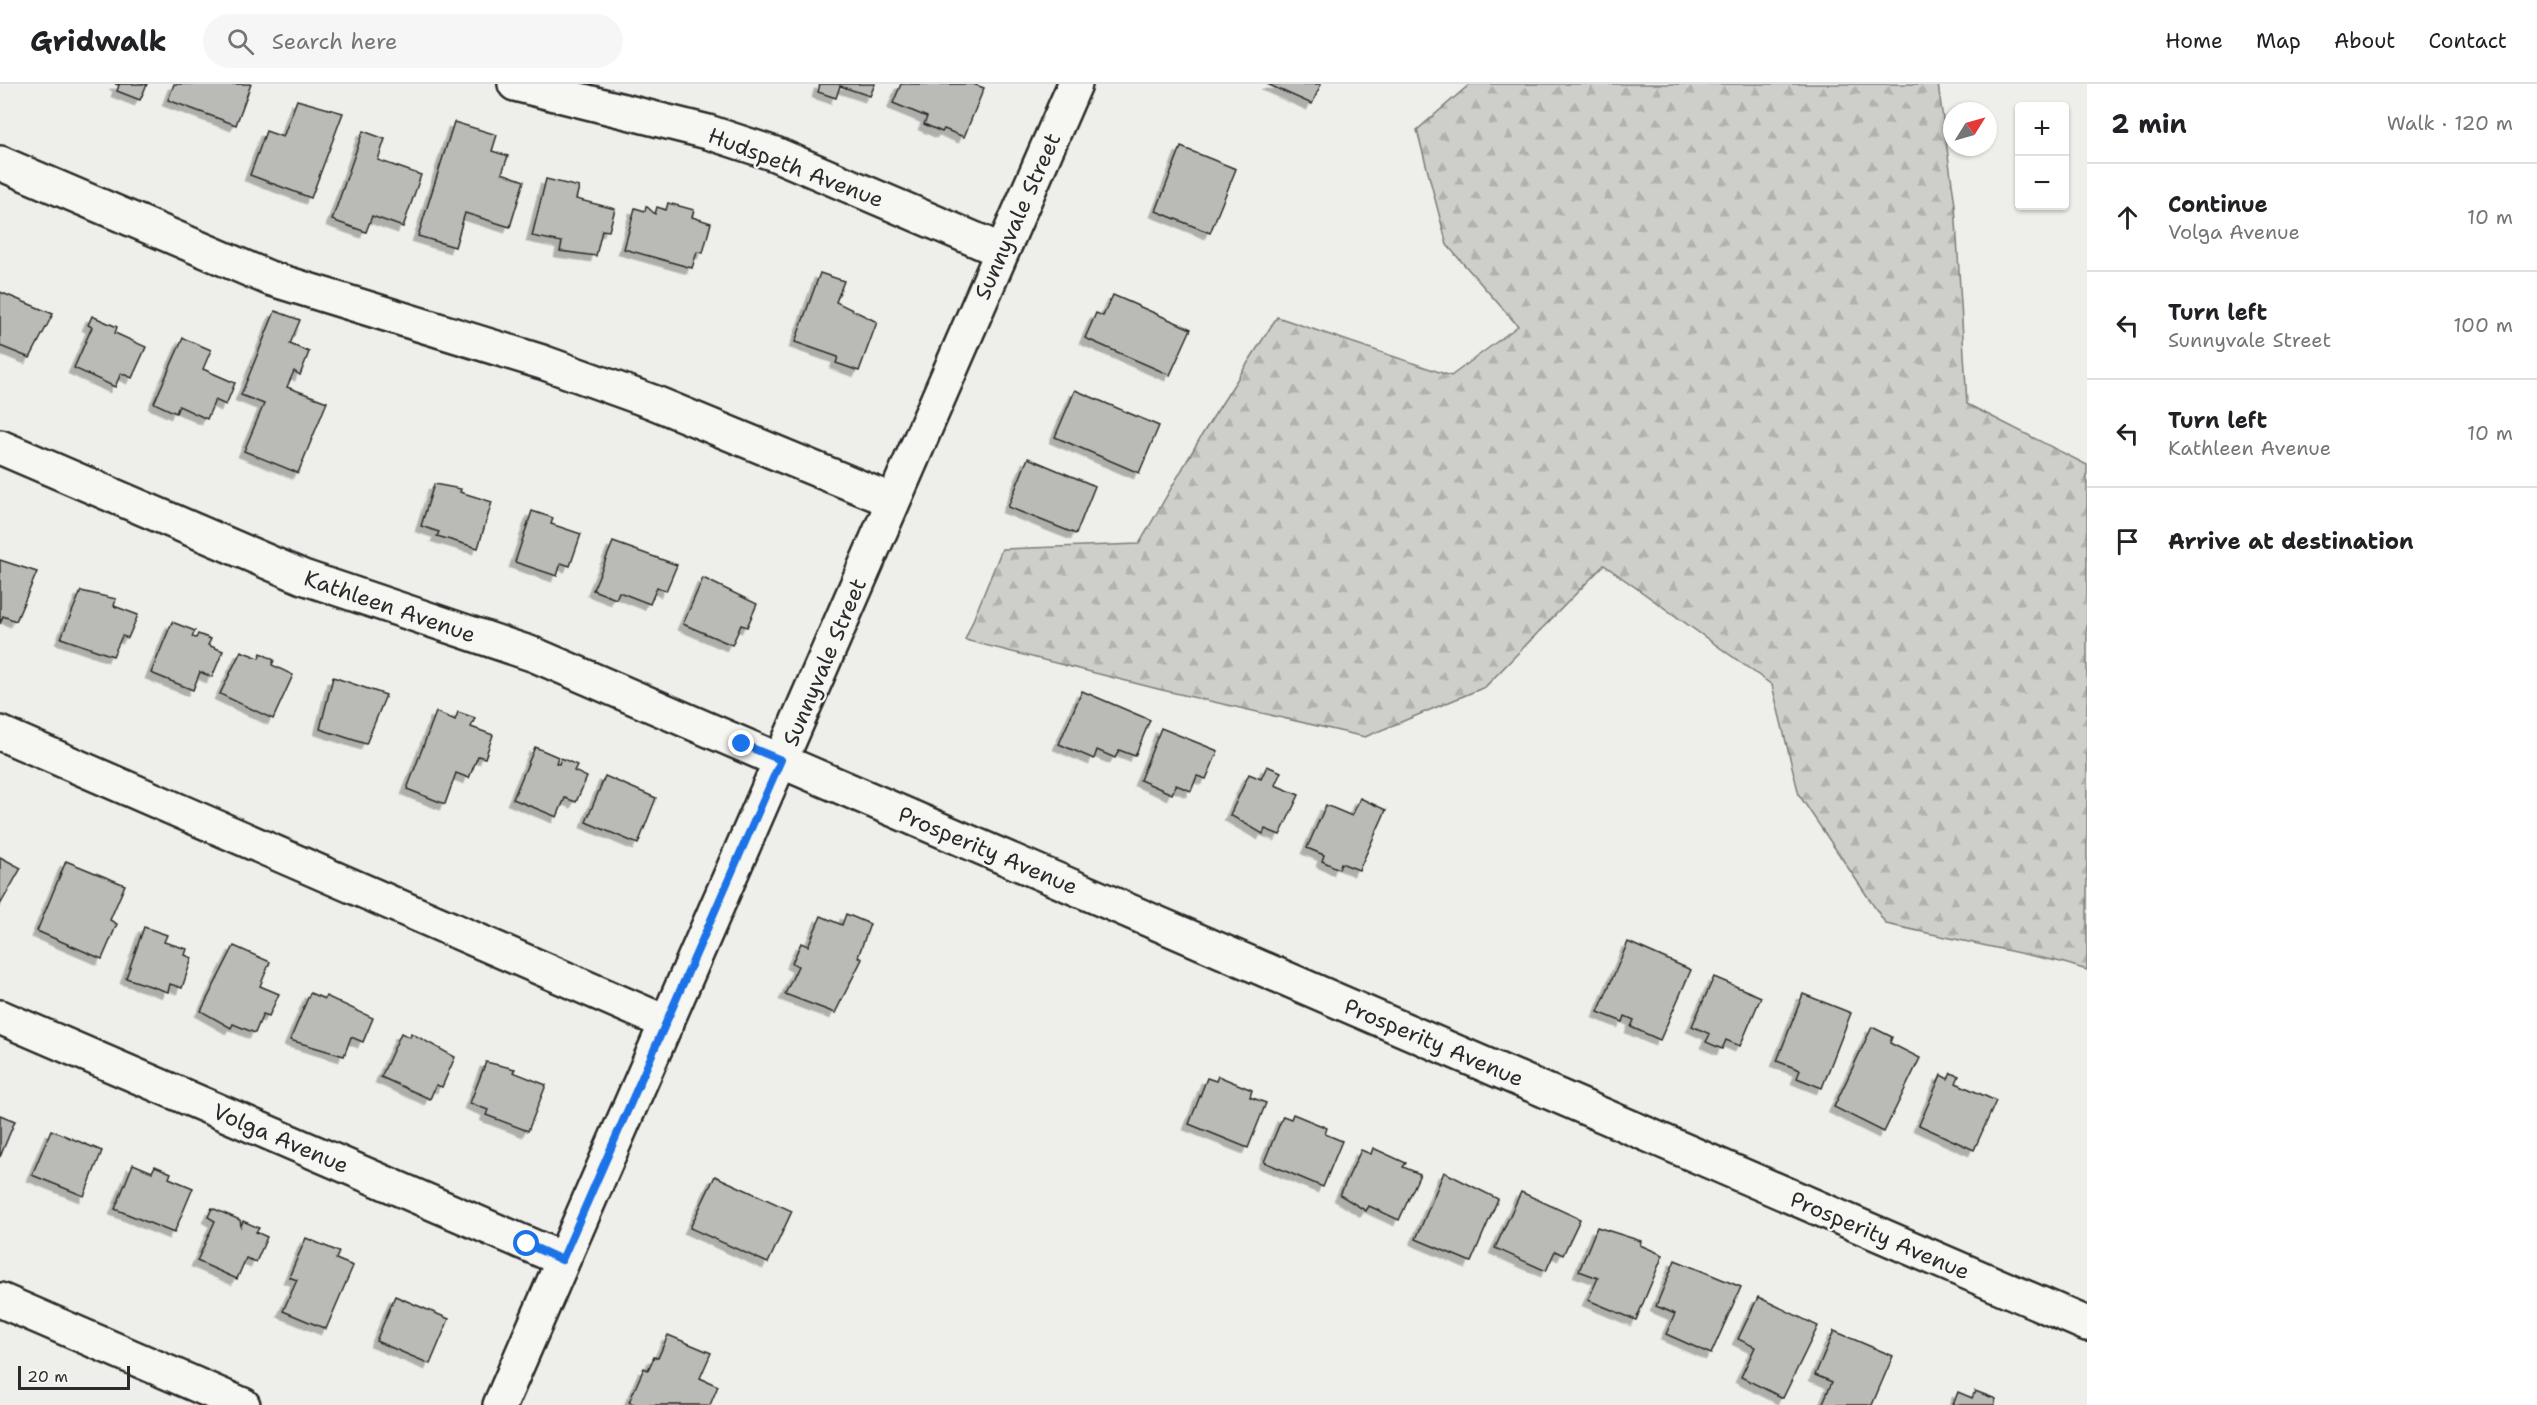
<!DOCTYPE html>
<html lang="en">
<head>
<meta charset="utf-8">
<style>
  body { margin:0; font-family:"Shantell Sans",sans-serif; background:#f6f6f6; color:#202124 }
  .controls { position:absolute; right:18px; top:18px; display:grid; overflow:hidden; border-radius:6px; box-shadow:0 2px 4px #0004 }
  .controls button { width:54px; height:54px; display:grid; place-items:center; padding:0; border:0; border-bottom:2px solid #e0e0e0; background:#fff; color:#202124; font:30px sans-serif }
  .compass { position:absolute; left:1943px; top:18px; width:54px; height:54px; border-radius:50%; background:#fff; box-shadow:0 2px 4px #0004; rotate:53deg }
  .scale { position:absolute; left:18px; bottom:15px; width:112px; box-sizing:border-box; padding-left:6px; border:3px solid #2b2b2b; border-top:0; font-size:16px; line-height:21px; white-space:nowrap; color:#2b2b2b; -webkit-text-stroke:4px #f6f6f2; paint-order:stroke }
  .stop { position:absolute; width:18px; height:18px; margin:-14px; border:4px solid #1a73e8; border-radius:50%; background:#fff }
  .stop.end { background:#1a73e8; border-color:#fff; box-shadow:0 2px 6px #0008 }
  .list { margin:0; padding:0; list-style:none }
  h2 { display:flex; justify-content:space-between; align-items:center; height:78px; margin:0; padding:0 24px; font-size:26px }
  h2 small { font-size:20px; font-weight:400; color:#757577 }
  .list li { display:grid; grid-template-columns:39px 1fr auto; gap:18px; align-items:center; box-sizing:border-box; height:108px; padding:0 24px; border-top:2px solid #e0e0e0 }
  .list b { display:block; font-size:22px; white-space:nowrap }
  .list p { margin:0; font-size:20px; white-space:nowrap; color:#757577 }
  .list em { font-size:20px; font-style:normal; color:#757577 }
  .icon { flex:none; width:33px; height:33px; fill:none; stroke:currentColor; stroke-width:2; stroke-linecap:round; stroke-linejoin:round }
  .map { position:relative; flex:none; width:2087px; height:1321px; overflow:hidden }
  header { display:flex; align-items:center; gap:36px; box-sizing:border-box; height:84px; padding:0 30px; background:#fff; border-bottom:2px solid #e0e0e0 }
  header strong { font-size:28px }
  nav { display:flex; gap:33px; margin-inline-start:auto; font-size:21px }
  .search { width:420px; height:54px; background:#f6f6f6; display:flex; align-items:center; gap:15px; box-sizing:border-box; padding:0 21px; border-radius:33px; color:#757577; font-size:22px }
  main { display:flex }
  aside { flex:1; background:#fff }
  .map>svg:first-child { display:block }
  .forest { fill:url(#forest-firs); stroke:#7c7c7a; stroke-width:1.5 }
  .building { fill:#babab7; stroke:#2b2b2b; stroke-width:1.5; filter:url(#shadow) }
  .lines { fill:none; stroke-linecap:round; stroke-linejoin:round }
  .minor-casing { stroke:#2b2b2b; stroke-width:38 }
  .minor { stroke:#f6f6f2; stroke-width:33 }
  .route { stroke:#1a73e8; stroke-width:8 }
  .labels { text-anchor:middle; stroke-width:4.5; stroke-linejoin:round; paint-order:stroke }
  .street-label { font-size:22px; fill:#2b2b2b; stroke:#f6f6f2 }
</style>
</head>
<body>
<header>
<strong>Gridwalk</strong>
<div class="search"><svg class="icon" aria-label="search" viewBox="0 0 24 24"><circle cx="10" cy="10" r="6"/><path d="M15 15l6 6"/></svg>Search here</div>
<nav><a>Home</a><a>Map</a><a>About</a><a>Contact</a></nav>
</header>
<main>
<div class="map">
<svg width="2087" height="1321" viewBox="0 0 2087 1321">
  <defs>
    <pattern id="forest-firs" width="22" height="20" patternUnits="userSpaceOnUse" patternTransform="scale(1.5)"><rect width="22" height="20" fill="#cececa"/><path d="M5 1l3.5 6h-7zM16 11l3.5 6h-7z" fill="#b1b1ae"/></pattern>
    <filter id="shadow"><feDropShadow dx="-5.5" dy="5.5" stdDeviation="0" flood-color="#0004"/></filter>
  </defs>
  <rect width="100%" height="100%" fill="#eeeeea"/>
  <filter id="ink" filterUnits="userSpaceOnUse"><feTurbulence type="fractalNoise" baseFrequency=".0167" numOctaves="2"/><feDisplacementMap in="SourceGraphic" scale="12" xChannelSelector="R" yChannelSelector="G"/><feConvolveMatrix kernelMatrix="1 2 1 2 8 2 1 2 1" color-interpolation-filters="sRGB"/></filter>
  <g filter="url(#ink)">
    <!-- forest -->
    <polygon class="forest" points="1470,0 1938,0 1955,121 1967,320 2087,381 2087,886 2061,878 1886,840 1799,711 1772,601 1604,481 1485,603 1365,653 1162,606 965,556 1002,465 1139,460 1203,349 1277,233 1451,292 1518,242 1447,161 1417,46"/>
    <!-- building -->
    <g class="building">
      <polygon points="115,0 147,0 140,16 117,7 119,1"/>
      <polygon points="174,0 251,0 236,41 168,16"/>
      <polygon points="820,0 875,0 870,12 840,2 836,14 818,8"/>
      <polygon points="901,0 973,0 984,4 964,53 944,45 942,48 924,40 927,33 893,19"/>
      <polygon points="1267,0 1321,0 1312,20"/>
      <polygon points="297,16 343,29 311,114 250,91 266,47 283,53"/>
      <polygon points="454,38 497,51 492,67 508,72 502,89 524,97 510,143 465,129 455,163 418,152"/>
      <polygon points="363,47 385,55 378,76 421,91 403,143 372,132 366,148 332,136"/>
      <polygon points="1181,63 1236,85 1210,149 1156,127"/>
      <polygon points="546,95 579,103 576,115 615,125 609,147 602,146 596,172 560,167 562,158 532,152"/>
      <polygon points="668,119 694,126 692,133 711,139 703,169 697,168 692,184 624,165 635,124 645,127 646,122 655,130 657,123 666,126"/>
      <polygon points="820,189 844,197 836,218 877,238 859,287 836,279 838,273 795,258"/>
      <polygon points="0,208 53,230 30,274 0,262"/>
      <polygon points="1113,211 1191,245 1170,291 1085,254 1096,229 1103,232"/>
      <polygon points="275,227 300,236 290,260 309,268 300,291 294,287 287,303 327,318 298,389 244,367 264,320 241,311"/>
      <polygon points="92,232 117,243 115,249 146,263 132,294 121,289 115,303 74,284 92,243 88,241"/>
      <polygon points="183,254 211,266 203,285 235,299 226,321 215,316 207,335 179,322 176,329 154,319"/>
      <polygon points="1075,306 1159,342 1139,389 1055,353"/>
      <polygon points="1028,374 1095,402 1076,450 1008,423"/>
      <polygon points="434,400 461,405 460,408 492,418 478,464 437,452 439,448 421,442"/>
      <polygon points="532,427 553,434 551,440 581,450 570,482 561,479 557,492 515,478"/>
      <polygon points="613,458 677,481 666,507 657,503 650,520 619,508 616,515 593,506"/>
      <polygon points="0,476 37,488 16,537 3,532 0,540"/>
      <polygon points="703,494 757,520 747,543 741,541 732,561 683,540"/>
      <polygon points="81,507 116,515 114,522 138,531 128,554 122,552 113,572 61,554"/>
      <polygon points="172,538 195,547 192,553 196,554 198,550 211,555 208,561 223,567 212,593 200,588 193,606 151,589"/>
      <polygon points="241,567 259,574 261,569 274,576 272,581 293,591 273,635 220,610"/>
      <polygon points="333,593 386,611 366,660 320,645"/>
      <polygon points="1082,607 1150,636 1135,672 1119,666 1115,674 1097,666 1094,675 1059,660"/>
      <polygon points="436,628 455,636 458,628 475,634 471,643 493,651 485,674 478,672 469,694 456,689 445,720 407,705"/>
      <polygon points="1161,644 1218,667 1206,695 1197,692 1191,707 1176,701 1172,710 1140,696"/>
      <polygon points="535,663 558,673 556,679 559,680 561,674 577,681 574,687 587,693 576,718 565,714 557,733 513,715"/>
      <polygon points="1267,682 1281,688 1275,701 1299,711 1280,751 1265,745 1263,750 1230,731 1249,690 1261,695"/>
      <polygon points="605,692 656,714 638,760 586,738"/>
      <polygon points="1360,714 1386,726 1359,786 1341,779 1339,785 1322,777 1324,771 1307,764 1326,721 1352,732"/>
      <polygon points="0,773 21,784 0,821"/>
      <polygon points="66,777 125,801 110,836 117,840 102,875 37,847"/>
      <polygon points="846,830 870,840 858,873 862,875 835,929 785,910 798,882 792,879 801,859 808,862 821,832 842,841"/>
      <polygon points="144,843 167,851 164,858 187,865 185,871 192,874 182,904 170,900 168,908 126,894"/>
      <polygon points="1628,858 1691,886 1660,956 1631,943 1634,936 1625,932 1623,938 1598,928"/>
      <polygon points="234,862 270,878 260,902 279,910 269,932 263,930 255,949 233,940 231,944 201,927"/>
      <polygon points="1714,893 1761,913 1740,962 1726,956 1722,965 1706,958 1710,950 1692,942"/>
      <polygon points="310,909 325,915 326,912 373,934 363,958 351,953 344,972 290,956"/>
      <polygon points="1803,910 1851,929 1822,1004 1797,994 1800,986 1777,977"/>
      <polygon points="1872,943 1892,953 1890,959 1920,974 1884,1048 1834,1023"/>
      <polygon points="401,949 410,953 411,949 455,973 442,1003 436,1001 430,1015 381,993"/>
      <polygon points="486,978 515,985 513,988 546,1001 528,1047 486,1031 488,1026 470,1019"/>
      <polygon points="1951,989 1959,992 1956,999 1996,1017 1974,1066 1919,1041 1941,991 1948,995"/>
      <polygon points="1218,992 1252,1006 1250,1013 1266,1019 1248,1064 1189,1040 1207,994 1216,997"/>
      <polygon points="1293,1030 1327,1044 1325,1050 1342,1057 1323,1103 1264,1078 1283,1032 1291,1035"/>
      <polygon points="0,1031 15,1037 0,1073"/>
      <polygon points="51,1046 102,1067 84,1112 32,1091"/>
      <polygon points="1373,1064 1406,1079 1403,1083 1420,1090 1399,1136 1369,1122 1366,1127 1340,1111 1361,1066 1371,1070"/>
      <polygon points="133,1080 152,1088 155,1082 171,1089 169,1094 193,1104 174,1149 115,1125"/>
      <polygon points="1444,1088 1498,1115 1471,1178 1416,1155"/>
      <polygon points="715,1092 792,1127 768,1179 690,1144"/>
      <polygon points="1521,1108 1580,1135 1563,1171 1555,1167 1546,1187 1495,1164"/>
      <polygon points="212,1124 240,1136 241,1142 243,1137 259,1144 256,1148 267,1153 256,1178 246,1174 237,1195 197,1177 215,1137 208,1133"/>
      <polygon points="1597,1143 1641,1157 1640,1161 1663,1171 1636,1236 1588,1216 1598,1194 1579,1187"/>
      <polygon points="306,1154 339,1168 336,1175 353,1182 326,1245 283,1227 297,1196 289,1193"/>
      <polygon points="1675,1176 1741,1203 1711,1270 1666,1250 1675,1230 1656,1222"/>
      <polygon points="395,1212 449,1235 430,1280 376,1257"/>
      <polygon points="1758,1213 1818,1242 1783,1314 1741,1293 1755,1263 1738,1255"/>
      <polygon points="1834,1247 1893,1272 1872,1321 1822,1321 1832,1298 1815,1291"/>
      <polygon points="668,1251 711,1269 700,1294 718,1302 710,1321 636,1321 629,1318 644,1284 648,1286 654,1273 658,1274"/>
      <polygon points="1975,1307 1996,1315 1994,1321 1953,1321 1958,1308 1972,1314"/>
    </g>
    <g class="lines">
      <!-- minor casing -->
      <g class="minor-casing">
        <g id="minor">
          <polyline points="515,0 708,48 775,70 1002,167"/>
          <polyline points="0,79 269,194 542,278 653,318 893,417"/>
          <polyline points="0,363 303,493 535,571 2087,1240"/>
          <polyline points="0,649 667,939"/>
          <polyline points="0,933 562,1175"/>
          <polyline points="0,1216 243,1321"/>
          <polyline points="500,1321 1075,0"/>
        </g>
      </g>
      <!-- minor -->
      <use href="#minor" class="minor"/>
    </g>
  </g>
  <g class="lines" filter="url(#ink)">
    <!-- route -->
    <polyline class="route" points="527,1160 562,1176 781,676 742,660"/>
  </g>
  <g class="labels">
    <!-- street labels -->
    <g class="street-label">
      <text transform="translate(796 83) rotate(21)" y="8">Hudspeth Avenue</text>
      <text transform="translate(1017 132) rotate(-66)" y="8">Sunnyvale Street</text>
      <text transform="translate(390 522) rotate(19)" y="8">Kathleen Avenue</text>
      <text transform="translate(824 578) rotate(-67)" y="8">Sunnyvale Street</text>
      <text transform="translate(988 766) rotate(23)" y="8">Prosperity Avenue</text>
      <text transform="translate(1434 958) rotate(23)" y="8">Prosperity Avenue</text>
      <text transform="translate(281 1054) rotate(23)" y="8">Volga Avenue</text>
      <text transform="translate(1880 1151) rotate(23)" y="8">Prosperity Avenue</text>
    </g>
  </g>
</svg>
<div class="controls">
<button>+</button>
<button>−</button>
</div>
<svg class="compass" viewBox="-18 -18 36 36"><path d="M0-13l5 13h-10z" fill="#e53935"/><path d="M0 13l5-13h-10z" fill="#757577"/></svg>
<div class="scale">20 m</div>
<div class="stop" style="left:527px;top:1160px"></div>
<div class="stop end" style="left:742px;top:660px"></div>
</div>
<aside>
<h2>2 min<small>Walk · 120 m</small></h2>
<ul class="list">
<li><svg class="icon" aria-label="ahead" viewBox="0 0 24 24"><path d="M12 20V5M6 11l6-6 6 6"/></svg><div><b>Continue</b><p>Volga Avenue</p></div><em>10 m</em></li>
<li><svg class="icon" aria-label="left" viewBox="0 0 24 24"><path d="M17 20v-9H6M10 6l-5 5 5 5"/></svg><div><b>Turn left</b><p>Sunnyvale Street</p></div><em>100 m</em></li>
<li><svg class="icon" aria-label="left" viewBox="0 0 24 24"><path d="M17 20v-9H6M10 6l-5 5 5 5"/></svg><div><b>Turn left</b><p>Kathleen Avenue</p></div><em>10 m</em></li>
<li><svg class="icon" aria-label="arrive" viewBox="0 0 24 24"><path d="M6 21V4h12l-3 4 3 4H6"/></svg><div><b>Arrive at destination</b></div></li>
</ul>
</aside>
</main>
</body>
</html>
